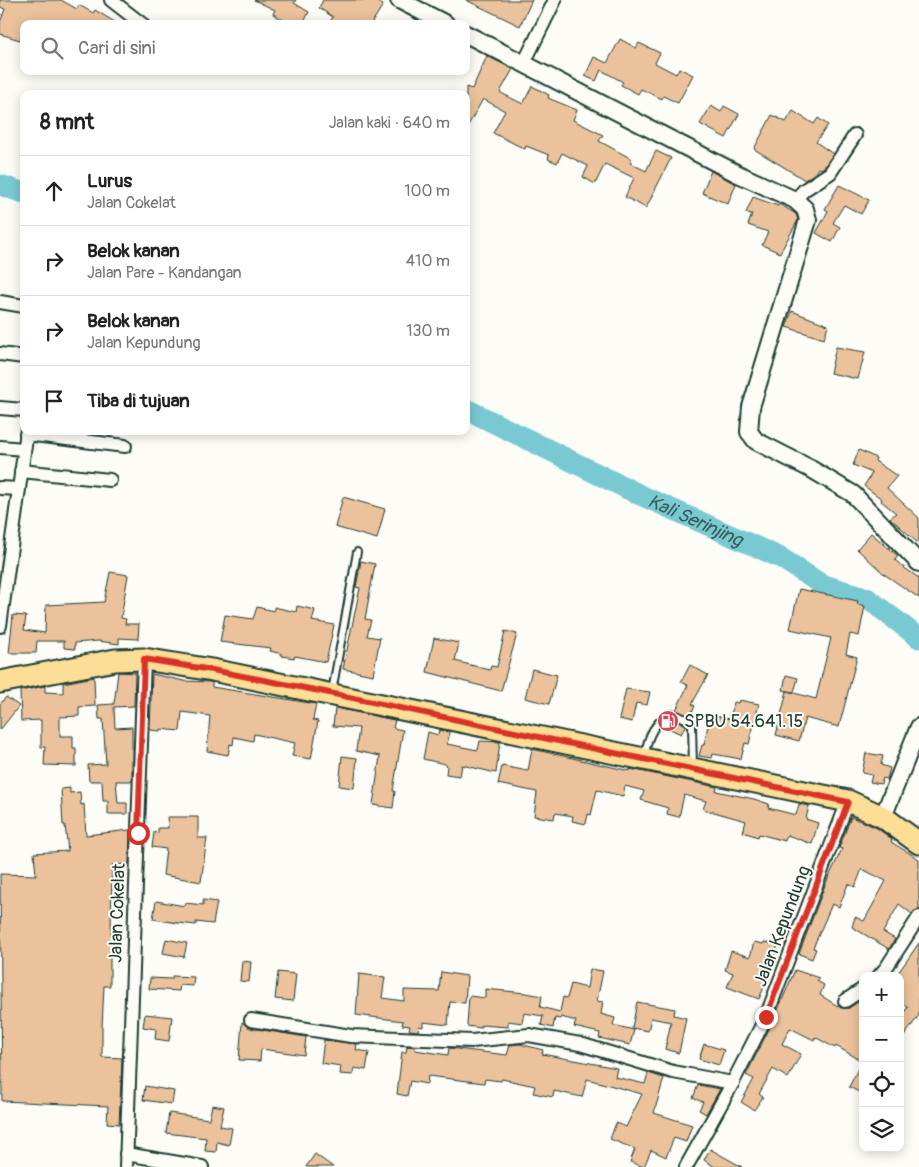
<!DOCTYPE html>
<html lang="id">
<head>
<meta charset="utf-8">
<style>
  body { margin:0; font-family:Pangolin,sans-serif; background:#f6f6f6; color:#222 }
  .controls { position:absolute; right:15px; bottom:15px; display:grid; overflow:hidden; border-radius:10px; box-shadow:0 2px 12px #0003 }
  .controls button { width:45px; height:45px; display:grid; place-items:center; padding:0; border:0; border-bottom:1px solid #e0e0e0; background:#fff; color:#222; font:25px sans-serif }
  .stop { position:absolute; width:15px; height:15px; margin:-11px; border:4px solid #d93025; border-radius:50%; background:#fff }
  .stop.end { background:#d93025; border-color:#fff; box-shadow:0 1px 5px #0008 }
  .list { margin:0; padding:0; list-style:none }
  h2 { display:flex; justify-content:space-between; align-items:center; height:65px; margin:0; padding:0 20px; font-size:21px }
  h2 small { font-size:16px; font-weight:400; color:#767676 }
  .list li { display:grid; grid-template-columns:32px 1fr auto; gap:15px; align-items:center; box-sizing:border-box; height:70px; padding:0 20px; border-top:1px solid #e0e0e0 }
  .list b { display:block; font-size:19px; white-space:nowrap }
  .list p { margin:0; font-size:16px; white-space:nowrap; color:#767676 }
  .list em { font-size:16px; font-style:normal; color:#767676 }
  .icon { flex:none; width:28px; height:28px; fill:none; stroke:currentColor; stroke-width:2; stroke-linecap:round; stroke-linejoin:round }
  .map { position:relative; flex:none; width:919px; height:1167px; overflow:hidden }
  .search { position:absolute; background:#fff; box-shadow:0 2px 12px #0003; left:20px; top:20px; width:450px; height:55px; display:flex; align-items:center; gap:12px; box-sizing:border-box; padding:0 18px; border-radius:10px; color:#767676; font-size:19px }
  .panel { position:absolute; background:#fff; box-shadow:0 2px 12px #0003; left:20px; top:90px; width:450px; height:345px; border-radius:10px }
  .map>svg:first-child { display:block }
  .lines { fill:none; stroke-linecap:round; stroke-linejoin:round }
  .river { stroke:#79c9d3; stroke-width:21 }
  .building { fill:#ebc29b; stroke:#1f3d34 }
  .service-casing { stroke:#1f3d34; stroke-width:10 }
  .minor-casing { stroke:#1f3d34; stroke-width:16 }
  .tertiary-casing { stroke:#1f3d34; stroke-width:20 }
  .primary-casing { stroke:#1f3d34; stroke-width:25 }
  .service { stroke:#fdfcf7; stroke-width:6 }
  .minor { stroke:#fdfcf7; stroke-width:12 }
  .tertiary { stroke:#fdfcf7; stroke-width:16 }
  .primary { stroke:#fcde96; stroke-width:21 }
  .route { stroke:#d93025; stroke-width:6 }
  .labels { text-anchor:middle; stroke-width:4; stroke-linejoin:round; paint-order:stroke }
  .poi-label { font-size:18px; fill:#1f3d34; stroke:#fdfcf7; text-anchor:start }
  .street-label { font-size:18px; fill:#1f3d34; stroke:#fdfcf7 }
  .water-label { font-size:19px; font-style:italic; fill:#36605c; stroke:#fdfcf7 }
</style>
</head>
<body>
<div class="map">
<svg width="919" height="1167" viewBox="0 0 919 1167">
  <rect width="100%" height="100%" fill="#fdfcf7"/>
  <filter id="ink" filterUnits="userSpaceOnUse"><feTurbulence type="fractalNoise" baseFrequency=".02" numOctaves="2"/><feDisplacementMap in="SourceGraphic" scale="10" xChannelSelector="R" yChannelSelector="G"/><feConvolveMatrix kernelMatrix="1 2 1 2 8 2 1 2 1" color-interpolation-filters="sRGB"/></filter>
  <g filter="url(#ink)">
    <g class="lines">
      <!-- river -->
      <g class="river">
        <polyline points="0,185 24,193"/>
        <path id="s1" d="M 466,409 L 638,494 L 781,558 L 821,584 L 867,598 L 919,638"/>
      </g>
    </g>
    <!-- building -->
    <g class="building">
      <polygon points="0,0 61,0 77,9 79,5 93,13 95,10 118,24 24,24 20,40 0,34 0,22 5,9 0,7"/>
      <polygon points="254,0 296,0 294,3 309,12 303,24 290,24 273,14 275,10"/>
      <polygon points="323,0 375,0 383,5 371,24 337,24 331,20 333,17 319,8"/>
      <polygon points="466,0 532,0 520,26"/>
      <polygon points="620,39 636,48 639,43 660,53 655,63 676,74 679,68 693,75 678,103 663,96 662,99 641,89 638,94 621,85 623,82 601,70 596,81 585,76 594,57 607,63"/>
      <polygon points="487,56 513,69 500,92 503,94 523,104 532,86 549,95 548,98 577,110 573,120 603,135 599,141 632,159 630,163 646,171 656,151 671,158 646,208 625,197 634,178 605,164 595,184 583,177 588,166 562,153 557,163 548,159 549,155 526,146 525,149 493,133 505,111 483,99 466,129 466,87 472,89"/>
      <polygon points="711,106 721,112 724,106 739,114 726,138 700,124"/>
      <polygon points="793,111 814,124 818,118 828,125 816,142 833,154 824,167 821,169 818,168 815,173 805,180 754,149 772,115 786,122"/>
      <polygon points="711,171 736,184 728,204 702,193"/>
      <polygon points="839,185 869,200 861,214 844,205 833,223 840,227 832,242 816,233 828,211 825,209"/>
      <polygon points="753,197 778,206 779,204 796,214 798,220 780,253 762,245 768,232 748,225 752,214 746,213"/>
      <polygon points="792,311 828,325 824,339 786,327"/>
      <polygon points="836,347 865,352 858,379 830,373"/>
      <polygon points="859,450 876,458 875,461 897,476 887,488 919,518 919,544 890,518 896,513 881,501 882,499 864,486 872,473 853,465"/>
      <polygon points="343,497 385,509 377,539 335,527"/>
      <polygon points="871,533 898,556 895,560 903,567 919,578 919,598 884,574 857,549"/>
      <polygon points="361,561 375,564 365,619 371,620 367,636 380,638 373,675 343,669 360,588 356,587"/>
      <polygon points="110,572 128,575 121,618 126,619 125,624 139,624 138,639 119,638 119,644 98,641 75,643 75,649 64,648 64,641 37,641 36,653 9,653 13,615 26,616 24,630 45,633 46,605 104,602"/>
      <polygon points="799,589 858,601 857,604 865,606 859,636 850,634 846,654 857,657 839,727 805,718 799,741 776,735 787,691 816,699 831,638 790,629"/>
      <polygon points="297,606 315,610 312,621 334,625 326,662 295,656 294,658 282,656 282,654 270,651 271,648 220,642 225,615 253,619 257,607 274,611 274,607 296,612"/>
      <polygon points="505,631 517,634 501,691 427,672 434,638 459,643 455,661 490,670 491,666 497,667"/>
      <polygon points="690,665 708,675 692,704 695,706 690,716 676,710 688,685 681,682"/>
      <polygon points="532,669 557,675 549,704 525,698"/>
      <polygon points="118,672 135,673 134,706 114,707 115,728 132,727 132,781 116,781 118,803 127,803 127,814 108,814 108,801 103,801 102,781 89,781 88,765 106,764 103,719 99,719 98,705 114,704"/>
      <polygon points="152,674 184,681 210,682 212,683 212,687 316,704 313,720 318,721 311,759 292,756 295,743 254,734 253,741 234,737 233,745 230,744 228,755 207,751 210,716 182,712 180,731 160,729 160,731 150,730"/>
      <polygon points="786,675 798,678 794,692 783,690"/>
      <polygon points="94,677 95,706 79,707 79,716 60,717 60,736 73,736 73,748 76,748 76,766 44,765 45,747 41,747 41,720 21,721 20,691 45,686 45,692 63,693 63,683"/>
      <polygon points="626,689 650,692 647,705 636,703 632,722 619,719"/>
      <polygon points="6,697 19,706 0,730 0,704"/>
      <polygon points="739,700 759,704 749,744 745,743 741,759 713,754 712,758 699,756 702,745 704,745 710,715 730,719 734,702 738,703"/>
      <polygon points="335,708 395,720 393,728 403,730 393,791 395,791 393,808 373,805 380,756 356,751 359,728 333,726"/>
      <polygon points="674,719 686,725 681,734 668,728"/>
      <polygon points="439,730 450,732 447,744 478,750 480,741 500,742 496,773 462,765 460,776 446,774 447,766 445,764 423,759 428,732 438,735"/>
      <polygon points="532,749 630,771 630,769 717,787 716,791 754,799 769,804 768,808 796,815 799,804 809,806 806,819 818,823 812,844 787,835 785,841 759,834 758,837 743,832 746,821 703,809 706,801 684,795 679,817 667,814 668,808 641,800 644,791 625,786 623,796 597,790 591,815 588,814 586,824 572,821 573,816 555,813 554,819 534,816 537,792 498,784 502,766 528,771"/>
      <polygon points="866,753 883,756 881,765 890,768 887,779 883,778 881,784 870,782 872,775 862,773"/>
      <polygon points="342,756 357,758 354,788 339,786"/>
      <polygon points="70,788 70,793 80,792 81,805 84,804 86,835 130,830 129,864 112,865 111,935 114,935 113,957 110,957 110,986 104,986 102,1027 102,1057 122,1058 119,1124 107,1123 108,1106 2,1101 0,874 36,875 34,853 68,851 65,825 63,825 61,789"/>
      <polygon points="167,817 198,817 198,838 207,838 201,882 163,875 166,849 152,847 154,832 158,833 158,828 168,828"/>
      <polygon points="851,817 877,828 892,839 891,842 919,859 919,909 912,914 899,904 883,932 895,939 889,949 852,927 855,917 864,921 886,881 862,869 855,887 848,884 839,907 832,904 813,948 816,949 812,959 799,954 825,885 842,849 839,848"/>
      <polygon points="203,900 217,902 213,924 196,922 196,925 178,923 153,919 156,901 185,906 185,903 203,905"/>
      <polygon points="166,939 187,943 184,957 163,953"/>
      <polygon points="754,942 763,944 764,942 778,945 770,975 769,975 759,999 727,987 733,973 725,970 731,951 750,957"/>
      <polygon points="919,943 919,1015 900,1042 900,1018 908,1007 900,1001 900,976 896,976"/>
      <polygon points="242,961 251,962 249,982 240,981"/>
      <polygon points="590,969 603,971 597,1001 603,1002 601,1014 615,1018 613,1025 634,1030 630,1045 599,1038 600,1033 574,1027 576,1021 561,1017 560,1019 555,1018 553,1028 541,1025 543,1016 524,1013 522,1023 508,1021 508,1027 481,1025 481,1028 467,1026 469,996 485,998 485,989 526,993 542,996 540,1007 560,1012 563,997 567,998 571,984 587,988"/>
      <polygon points="795,970 819,978 817,981 824,985 820,995 841,1008 849,1008 858,1002 863,1006 863,1094 849,1087 862,1061 836,1046 835,1048 815,1037 814,1040 790,1028 782,1044 801,1054 788,1078 773,1069 759,1094 763,1097 754,1110 741,1102 754,1079 746,1075 773,1021"/>
      <polygon points="278,972 296,974 293,1001 275,999"/>
      <polygon points="441,972 467,976 465,1003 450,1002 448,1025 423,1022 423,1027 419,1026 418,1031 409,1030 410,1026 402,1025 403,1021 356,1015 359,974 385,977 382,998 404,1001 404,990 439,991"/>
      <polygon points="172,976 194,977 193,986 180,985 179,991 149,989 150,978 172,979"/>
      <polygon points="637,1002 675,1009 674,1015 686,1018 679,1053 665,1049 671,1022 651,1018 648,1031 632,1028"/>
      <polygon points="145,1014 172,1017 169,1041 155,1039 156,1029 143,1027"/>
      <polygon points="242,1022 250,1028 306,1037 304,1055 261,1049 260,1061 239,1060"/>
      <polygon points="324,1040 357,1044 356,1050 369,1052 366,1070 354,1068 353,1075 340,1074 341,1066 321,1063"/>
      <polygon points="520,1044 543,1050 542,1054 617,1068 615,1077 645,1084 648,1073 664,1078 654,1113 692,1125 686,1142 674,1138 666,1157 651,1150 644,1167 630,1162 635,1149 610,1139 616,1123 626,1127 642,1094 587,1079 582,1097 554,1091 553,1097 533,1093 535,1086 502,1079 501,1081 485,1079 484,1083 428,1076 427,1084 410,1081 407,1096 397,1094 402,1052 406,1052 407,1046 416,1047 415,1050 448,1055 449,1048 507,1055 510,1045"/>
      <polygon points="704,1044 724,1050 719,1065 699,1059"/>
      <polygon points="698,1085 720,1089 706,1114 699,1110 703,1102 693,1098"/>
      <polygon points="145,1086 174,1091 172,1104 143,1100"/>
      <polygon points="212,1105 224,1107 220,1126 232,1128 229,1145 217,1142 216,1152 205,1151 206,1138 166,1133 169,1113 209,1119"/>
      <polygon points="710,1149 742,1167 715,1167 704,1160"/>
      <polygon points="315,1154 333,1167 306,1167"/>
    </g>
    <g class="lines">
      <!-- service casing -->
      <g class="service-casing">
        <g id="service">
          <polyline points="332,692 357,552"/>
          <path d="M 645,755 C 647,739 655,717 674,714 L 688,720 L 692,725 L 693,767"/>
        </g>
      </g>
      <!-- minor casing -->
      <g class="minor-casing">
        <g id="minor">
          <polyline points="111,0 142,24"/>
          <polyline points="524,63 555,0"/>
          <polyline points="795,200 804,190 830,173 855,135"/>
          <polyline points="0,302 24,306"/>
          <polyline points="0,354 24,357"/>
          <polyline points="0,408 24,410"/>
          <polyline points="26,434 125,446"/>
          <polyline points="0,447 24,449"/>
          <polyline points="21,471 110,480"/>
          <polyline points="0,488 19,489"/>
          <polyline points="0,626 27,431"/>
          <polyline points="879,976 886,968 919,917"/>
          <polyline points="845,1001 863,989"/>
          <polyline points="251,1020 351,1036 472,1041 529,1035 580,1044 673,1072 733,1083"/>
          <polyline points="126,1154 202,1167"/>
          <polyline points="126,1167 144,659"/>
          <polyline points="686,1167 731,1086 766,1017 848,801"/>
        </g>
      </g>
      <!-- tertiary casing -->
      <g class="tertiary-casing">
        <g id="tertiary">
          <polyline points="399,0 446,24"/>
          <polyline points="466,34 736,173 795,200 805,209 808,220 751,407 749,432 756,441 811,469 853,494 919,563"/>
          <polyline points="883,817 919,727"/>
        </g>
      </g>
      <!-- primary casing -->
      <g class="primary-casing">
        <polyline id="primary" points="0,682 115,660 144,659 212,670 848,801 883,817 919,843"/>
      </g>
      <!-- service -->
      <use href="#service" class="service"/>
      <!-- minor -->
      <use href="#minor" class="minor"/>
      <!-- tertiary -->
      <use href="#tertiary" class="tertiary"/>
      <!-- primary -->
      <use href="#primary" class="primary"/>
    </g>
  </g>
  <g class="lines" filter="url(#ink)">
    <!-- route -->
    <polyline class="route" points="138,833 144,659 212,670 315,690 848,802 766,1017"/>
  </g>
  <!-- icons -->
  <defs>
    <g id="fuel-disc" transform="scale(1.125)"><circle r="9.5" fill="#d1495b" stroke="#fdfcf7"/><path d="M-5.5-6h7V0h2V4h1.3V-2.5L3-4.5l.8-.8L6-3V5H2.5V1h-1V6h-7ZM-4.2-4.7v3.2H.2V-4.7Z" fill="#fff"/></g>
  </defs>
  <g fill-rule="evenodd">
    <use href="#fuel-disc" x="668" y="721"/>
  </g>
  <g class="labels">
    <!-- poi labels -->
    <g class="poi-label">
      <text x="684" y="727">SPBU 54.641.15</text>
    </g>
    <!-- street labels -->
    <g class="street-label">
      <text transform="translate(117 913) rotate(-88)" y="6">Jalan Cokelat</text>
      <text transform="translate(782 926) rotate(-69)" y="6">Jalan Kepundung</text>
    </g>
    <!-- water labels -->
    <g class="water-label">
      <text dy="7" stroke="none"><textPath href="#s1" startOffset="255">Kali Serinjing</textPath></text>
    </g>
  </g>
</svg>
<div class="controls">
<button>+</button>
<button>−</button>
<button><svg class="icon" aria-label="locate" viewBox="0 0 24 24"><circle cx="12" cy="12" r="6"/><path d="M12 2v4M12 18v4M2 12h4M18 12h4"/></svg></button>
<button><svg class="icon" aria-label="layers" viewBox="0 0 24 24"><path d="M12 4l9 5-9 5-9-5zM3 14l9 5 9-5"/></svg></button>
</div>
<div class="stop" style="left:138px;top:833px"></div>
<div class="stop end" style="left:766px;top:1017px"></div>
<div class="search"><svg class="icon" aria-label="search" viewBox="0 0 24 24"><circle cx="10" cy="10" r="6"/><path d="M15 15l6 6"/></svg>Cari di sini</div>
<section class="panel">
<h2>8 mnt<small>Jalan kaki · 640 m</small></h2>
<ul class="list">
<li><svg class="icon" aria-label="ahead" viewBox="0 0 24 24"><path d="M12 20V5M6 11l6-6 6 6"/></svg><div><b>Lurus</b><p>Jalan Cokelat</p></div><em>100 m</em></li>
<li><svg class="icon" aria-label="right" viewBox="0 0 24 24"><path d="M7 20v-9h11M14 6l5 5-5 5"/></svg><div><b>Belok kanan</b><p>Jalan Pare - Kandangan</p></div><em>410 m</em></li>
<li><svg class="icon" aria-label="right" viewBox="0 0 24 24"><path d="M7 20v-9h11M14 6l5 5-5 5"/></svg><div><b>Belok kanan</b><p>Jalan Kepundung</p></div><em>130 m</em></li>
<li><svg class="icon" aria-label="arrive" viewBox="0 0 24 24"><path d="M6 21V4h12l-3 4 3 4H6"/></svg><div><b>Tiba di tujuan</b></div></li>
</ul>
</section>
</div>
</body>
</html>
